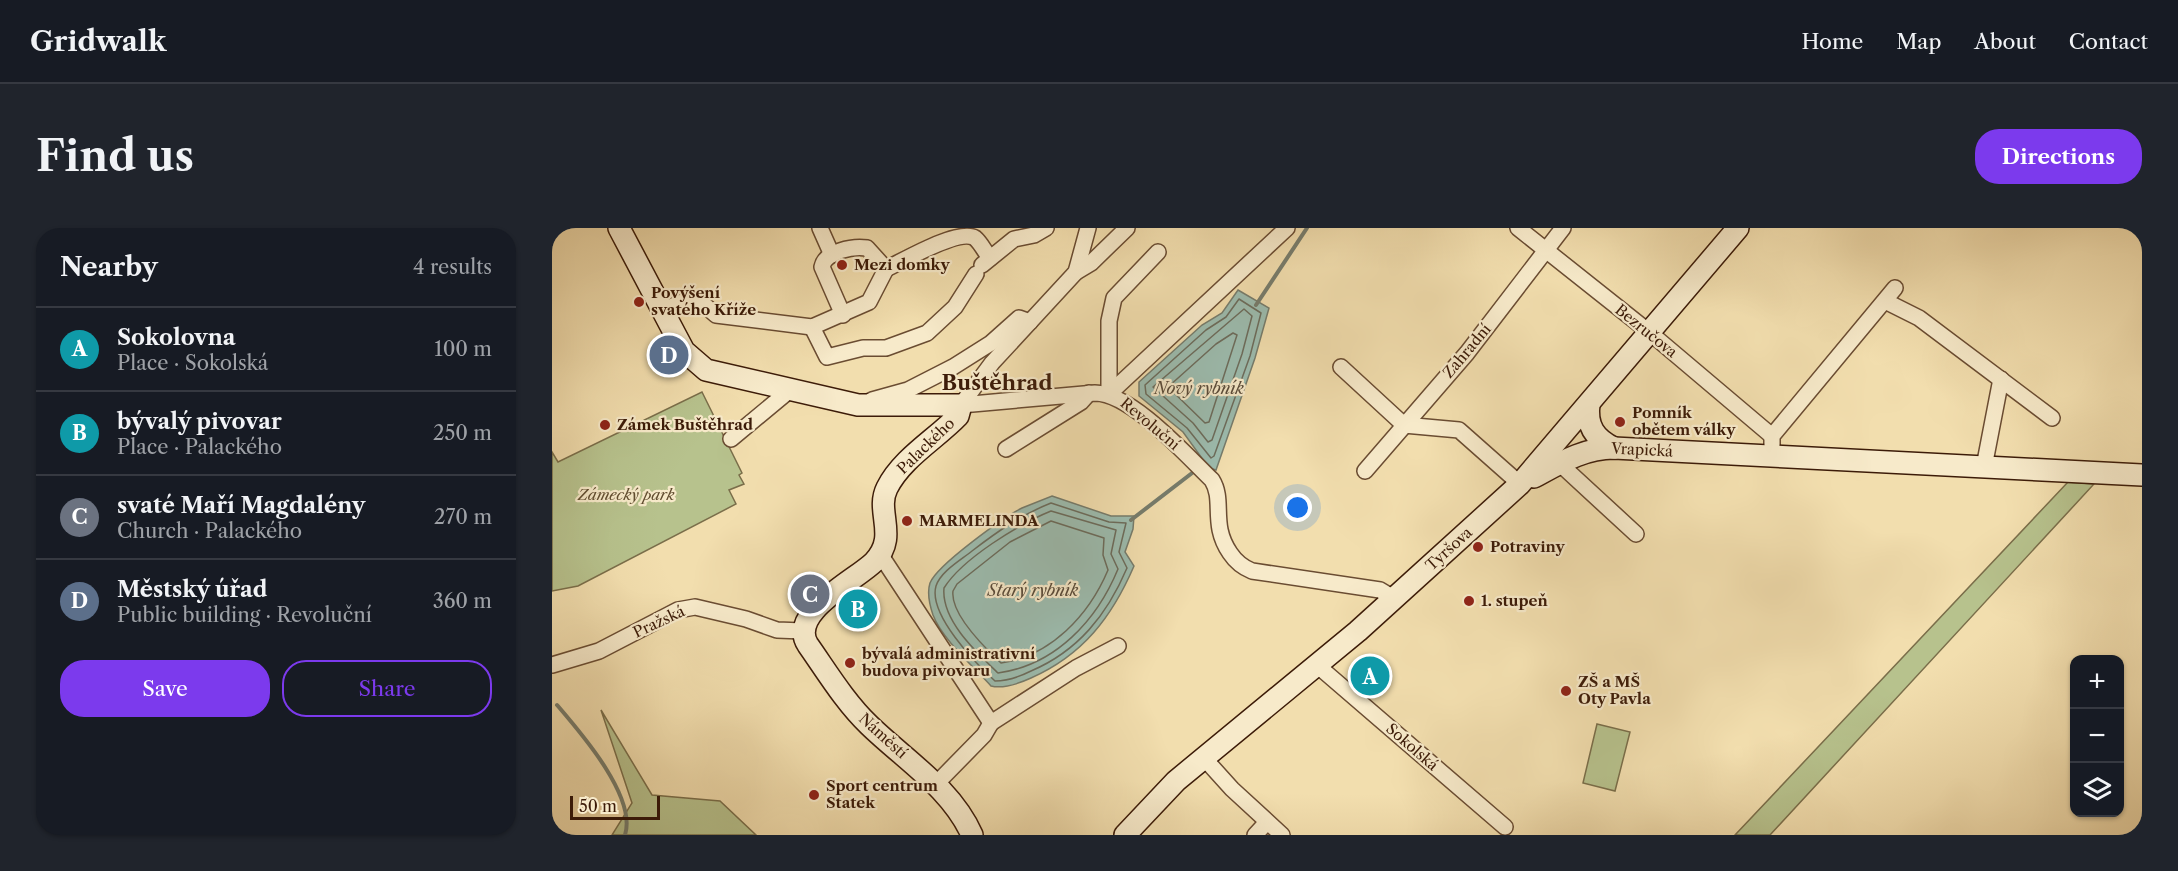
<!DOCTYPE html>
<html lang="en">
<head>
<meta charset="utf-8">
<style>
  body { margin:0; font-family:"Libre Caslon Text",serif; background:#20242c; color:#f1f3f6 }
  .controls { position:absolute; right:18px; bottom:18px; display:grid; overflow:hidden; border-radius:12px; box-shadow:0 2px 4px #0004 }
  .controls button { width:54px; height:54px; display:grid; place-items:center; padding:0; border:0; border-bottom:2px solid #363941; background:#171b24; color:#f1f3f6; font:30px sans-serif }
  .scale { position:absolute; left:18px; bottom:15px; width:90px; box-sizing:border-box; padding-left:6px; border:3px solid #3c1b08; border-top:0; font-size:16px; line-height:21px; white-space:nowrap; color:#3c1b08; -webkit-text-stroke:4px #f7eaca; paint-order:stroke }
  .you { position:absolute; left:746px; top:280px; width:21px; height:21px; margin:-15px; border:4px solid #fff; border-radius:50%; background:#1a73e8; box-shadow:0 0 0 9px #1a73e833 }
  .badge { display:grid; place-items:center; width:39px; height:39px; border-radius:50%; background:#7c3aed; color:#fff; font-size:20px; font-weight:700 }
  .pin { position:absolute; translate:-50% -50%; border:3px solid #fff; box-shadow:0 2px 6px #0006 }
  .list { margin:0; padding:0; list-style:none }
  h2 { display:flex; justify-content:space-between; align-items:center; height:78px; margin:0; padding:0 24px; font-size:26px }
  h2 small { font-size:20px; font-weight:400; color:#9ea1a6 }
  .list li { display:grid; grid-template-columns:39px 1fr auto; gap:18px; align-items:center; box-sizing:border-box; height:84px; padding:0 24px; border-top:2px solid #363941 }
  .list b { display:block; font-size:22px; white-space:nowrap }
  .list p { margin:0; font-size:20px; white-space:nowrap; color:#9ea1a6 }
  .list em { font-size:20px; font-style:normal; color:#9ea1a6 }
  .actions { display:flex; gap:12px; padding:18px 24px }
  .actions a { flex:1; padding:14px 0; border:2px solid #7c3aed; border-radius:24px; text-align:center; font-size:21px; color:#7c3aed }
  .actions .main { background:#7c3aed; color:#fff }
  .icon { flex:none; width:33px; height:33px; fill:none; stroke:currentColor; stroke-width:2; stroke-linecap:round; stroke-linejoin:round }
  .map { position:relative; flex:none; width:1590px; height:607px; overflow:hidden; border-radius:24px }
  header { display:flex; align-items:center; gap:36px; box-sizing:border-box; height:84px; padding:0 30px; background:#171b24; border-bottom:2px solid #363941 }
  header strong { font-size:28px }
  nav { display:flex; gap:33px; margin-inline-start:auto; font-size:21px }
  .intro { display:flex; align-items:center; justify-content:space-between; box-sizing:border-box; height:144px; padding:0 36px }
  h1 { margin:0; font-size:42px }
  .button { padding:15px 27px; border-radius:24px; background:#7c3aed; color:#fff; font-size:21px; font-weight:700 }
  main { display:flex; gap:36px; padding:0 36px }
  aside { flex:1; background:#171b24; border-radius:24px; box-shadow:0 2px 4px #0004 }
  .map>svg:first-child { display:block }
  .green { fill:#b7c28d; stroke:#7a6e4a; stroke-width:1.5 }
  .water { fill:#9cbcaf; stroke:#767c6c; stroke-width:1.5 }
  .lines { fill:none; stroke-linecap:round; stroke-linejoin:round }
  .shore { stroke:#6c6c5c; stroke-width:1.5 }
  .stream { stroke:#767c6c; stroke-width:4 }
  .street-casing { stroke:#6a4c32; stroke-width:18 }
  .secondary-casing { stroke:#3c1b08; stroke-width:24 }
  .street { stroke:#f7eaca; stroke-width:15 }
  .secondary { stroke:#f7eaca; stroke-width:21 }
  .poi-dot { fill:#8f2418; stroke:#f7eaca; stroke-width:2 }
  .labels { text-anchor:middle; stroke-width:4.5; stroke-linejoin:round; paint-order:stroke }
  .poi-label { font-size:15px; font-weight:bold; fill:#3c1b08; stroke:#f7eaca; text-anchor:start }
  .street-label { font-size:15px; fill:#3c1b08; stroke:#f7eaca }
  .park-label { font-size:15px; font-style:italic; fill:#614d30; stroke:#f7eaca }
  .water-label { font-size:16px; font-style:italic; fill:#594b3a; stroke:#f7eaca }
  .district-label { font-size:21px; font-weight:bold; fill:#3c1b08; stroke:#f7eaca }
</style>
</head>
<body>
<header>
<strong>Gridwalk</strong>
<nav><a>Home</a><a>Map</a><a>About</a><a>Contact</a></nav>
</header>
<div class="intro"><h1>Find us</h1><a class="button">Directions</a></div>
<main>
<aside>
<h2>Nearby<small>4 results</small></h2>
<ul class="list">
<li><span class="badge" style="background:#0f9aa8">A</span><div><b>Sokolovna</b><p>Place · Sokolská</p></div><em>100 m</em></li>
<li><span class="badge" style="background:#0f9aa8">B</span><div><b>bývalý pivovar</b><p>Place · Palackého</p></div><em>250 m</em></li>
<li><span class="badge" style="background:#6b7280">C</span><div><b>svaté Maří Magdalény</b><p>Church · Palackého</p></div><em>270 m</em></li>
<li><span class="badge" style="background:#5c6f8a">D</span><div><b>Městský úřad</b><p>Public building · Revoluční</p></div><em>360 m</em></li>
</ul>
<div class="actions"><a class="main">Save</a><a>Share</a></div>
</aside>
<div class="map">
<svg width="1590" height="607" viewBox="0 0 1590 607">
  <rect width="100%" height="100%" fill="#f2deae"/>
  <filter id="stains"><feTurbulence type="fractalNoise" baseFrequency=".00333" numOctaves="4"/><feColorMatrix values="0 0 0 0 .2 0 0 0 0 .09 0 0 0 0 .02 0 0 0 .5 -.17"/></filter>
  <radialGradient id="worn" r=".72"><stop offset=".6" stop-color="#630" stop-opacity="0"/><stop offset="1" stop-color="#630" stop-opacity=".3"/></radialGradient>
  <!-- green -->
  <g class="green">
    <polygon points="150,164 190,245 187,247 192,256 177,262 184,276 26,358 0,363 0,224 6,234"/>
    <polygon points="1516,254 1542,256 1218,607 1183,607"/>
    <polygon points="49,482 100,567 168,573 204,607 60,607 80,575"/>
    <polygon points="1045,496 1078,504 1063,563 1031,555"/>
  </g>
  <!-- water -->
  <g class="water">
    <polygon points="686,62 717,80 703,130 664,242 657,240 631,204 587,168 587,154 650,97 670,85"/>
    <path d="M 500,268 L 559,288 L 582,288 L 581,301 L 573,324 L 582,338 C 560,389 531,427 479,450 C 468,455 451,461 439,458 C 422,439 390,411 381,387 C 378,378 375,364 378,355 C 385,337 452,289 470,280 C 480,276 490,272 500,268 Z"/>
  </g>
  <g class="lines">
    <!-- shore -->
    <g class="shore">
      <polygon points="687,71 709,85 698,128 662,228 659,230 635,200 594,166 593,157 654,102 674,89"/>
      <polygon points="692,81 700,88 690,126 660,212 656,214 641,195 601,159"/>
      <polygon points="681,105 685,107 657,194 653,195 616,159 664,116"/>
      <path d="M 499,275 L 557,294 L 574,295 L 567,324 L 575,340 C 555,387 526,423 479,443 C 469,448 454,453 443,453 C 423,435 376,386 384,358 C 389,343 409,332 420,323 C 446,303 469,287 499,275 Z"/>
      <path d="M 499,283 L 564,302 L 559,326 L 566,341 C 545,392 504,437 446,445 C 424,424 389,392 392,360 C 410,331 467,296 499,283 Z"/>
      <path d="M 499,293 L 552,310 L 551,327 L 556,342 C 537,387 499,428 449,435 C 433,420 398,386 401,363 L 405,356 L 458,314 Z"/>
    </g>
    <!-- stream -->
    <g class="stream">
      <polyline points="704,77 755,0"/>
      <polyline points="579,292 644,242"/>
      <path d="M 5,477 C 29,505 85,569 73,607"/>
    </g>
    <!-- street casing -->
    <g class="street-casing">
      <g id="street">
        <polyline points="268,0 280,27"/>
        <polyline points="966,0 1097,104 1220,208"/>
        <polyline points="430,37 462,11 482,7 494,0"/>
        <polyline points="524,44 539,35 575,0"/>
        <polyline points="1333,73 1367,90 1500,190"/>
        <polyline points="111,82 133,73 150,75 164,87 260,99 317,74 334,41"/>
        <path d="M 291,87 L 270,39 C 273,23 301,18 315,20 L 334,41 C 351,33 407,0 423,10 C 429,15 433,24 438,30"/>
        <polyline points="260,99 275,129 311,120 334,120 375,105 403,79 424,46"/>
        <polyline points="789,139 852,197 907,202 968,256"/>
        <polyline points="557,166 735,0"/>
        <polyline points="557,166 557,93 562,70 606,24"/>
        <polyline points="320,172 356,162 401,139 439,115 467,90 478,94"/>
        <path d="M 409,177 L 543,165 C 579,165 634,227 660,252 C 673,273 658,296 678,325 C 684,334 690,339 700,343 L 828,362 L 843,371"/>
        <polyline points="409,177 440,135 524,44 536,0"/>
        <polyline points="179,211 238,162"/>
        <polyline points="1220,217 1220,208 1343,60"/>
        <polyline points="454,221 529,174 537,165"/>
        <polyline points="1007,235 1084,306"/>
        <polyline points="1432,239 1449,151"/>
        <polyline points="813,243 915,125 1011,0"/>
        <polyline points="328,326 439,495"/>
        <polyline points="0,437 47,423 126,382 143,379 194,391 225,402 251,403"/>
        <polyline points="766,438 953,599"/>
        <polyline points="439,495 524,440 566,418"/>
        <polyline points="652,530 680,561 730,607"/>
        <polyline points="384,556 432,507 439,495"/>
        <polyline points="703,607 715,594"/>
      </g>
    </g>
    <!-- secondary casing -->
    <g class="secondary-casing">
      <g id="secondary">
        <path d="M 67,0 L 132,123 L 154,142 L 306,177 L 409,177 L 406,188 C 384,211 350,230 335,260 C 323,284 347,308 322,334 C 304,352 235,385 256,417 C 275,444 293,474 317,497 C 353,532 399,560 420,607"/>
        <path d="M 1037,176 C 1034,198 1043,211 1062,220"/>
        <path d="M 982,249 C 1008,235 1032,220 1062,220 L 1590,247"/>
        <polyline points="573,607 624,553 806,403 968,256 1186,0"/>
      </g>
    </g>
    <!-- street -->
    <use href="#street" class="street"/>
    <!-- secondary -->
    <use href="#secondary" class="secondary"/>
  </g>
  <!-- markers -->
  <g class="poi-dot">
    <circle cx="290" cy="37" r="6"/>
    <circle cx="87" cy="74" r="6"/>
    <circle cx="1068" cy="194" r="6"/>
    <circle cx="53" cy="197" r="6"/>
    <circle cx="355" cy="293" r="6"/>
    <circle cx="926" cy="319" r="6"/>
    <circle cx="917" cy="373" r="6"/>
    <circle cx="298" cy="435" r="6"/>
    <circle cx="1014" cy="463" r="6"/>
    <circle cx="262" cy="567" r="6"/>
  </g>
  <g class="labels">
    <!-- poi labels -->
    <g class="poi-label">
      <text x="302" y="42">Mezi domky</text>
      <text x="99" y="70">Povýšení<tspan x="99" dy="17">svatého Kříže</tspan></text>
      <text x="1080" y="190">Pomník<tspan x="1080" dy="17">obětem války</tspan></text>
      <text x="65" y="202">Zámek Buštěhrad</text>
      <text x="367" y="298">MARMELINDA</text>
      <text x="938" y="324">Potraviny</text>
      <text x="929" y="378">1. stupeň</text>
      <text x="310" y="431">bývalá administrativní<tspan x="310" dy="17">budova pivovaru</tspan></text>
      <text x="1026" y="459">ZŠ a MŠ<tspan x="1026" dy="17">Oty Pavla</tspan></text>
      <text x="274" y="563">Sport centrum<tspan x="274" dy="17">Statek</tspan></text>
    </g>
    <!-- street labels -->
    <g class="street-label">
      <text transform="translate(1094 103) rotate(39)" y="5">Bezručova</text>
      <text transform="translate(915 123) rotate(-50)" y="5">Zahradní</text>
      <text transform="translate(598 196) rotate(40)" y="5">Revoluční</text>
      <text transform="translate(374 218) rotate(-44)" y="5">Palackého</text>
      <text transform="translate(1090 222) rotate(3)" y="5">Vrapická</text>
      <text transform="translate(897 321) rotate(-42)" y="5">Tyršova</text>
      <text transform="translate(107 394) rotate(-25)" y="5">Pražská</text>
      <text transform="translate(331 508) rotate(42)" y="5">Náměstí</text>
      <text transform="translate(860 519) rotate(41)" y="5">Sokolská</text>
    </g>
    <!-- park labels -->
    <g class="park-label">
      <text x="74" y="272">Zámecký park</text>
    </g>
    <!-- water labels -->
    <g class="water-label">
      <text x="647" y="166">Nový rybník</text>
      <text x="481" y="368">Starý rybník</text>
    </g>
    <!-- district labels -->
    <g class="district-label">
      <text x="445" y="162">Buštěhrad</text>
    </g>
  </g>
  <rect width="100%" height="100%" filter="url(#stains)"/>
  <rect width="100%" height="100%" fill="url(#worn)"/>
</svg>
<div class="controls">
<button>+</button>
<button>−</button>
<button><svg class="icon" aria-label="layers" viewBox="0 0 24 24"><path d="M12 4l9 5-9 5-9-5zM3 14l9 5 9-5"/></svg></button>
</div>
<div class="scale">50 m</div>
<div class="you"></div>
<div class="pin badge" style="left:818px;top:448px;background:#0f9aa8">A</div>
<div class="pin badge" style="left:306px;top:381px;background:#0f9aa8">B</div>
<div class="pin badge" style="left:258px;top:366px;background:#6b7280">C</div>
<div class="pin badge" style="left:117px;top:127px;background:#5c6f8a">D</div>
</div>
</main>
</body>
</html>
